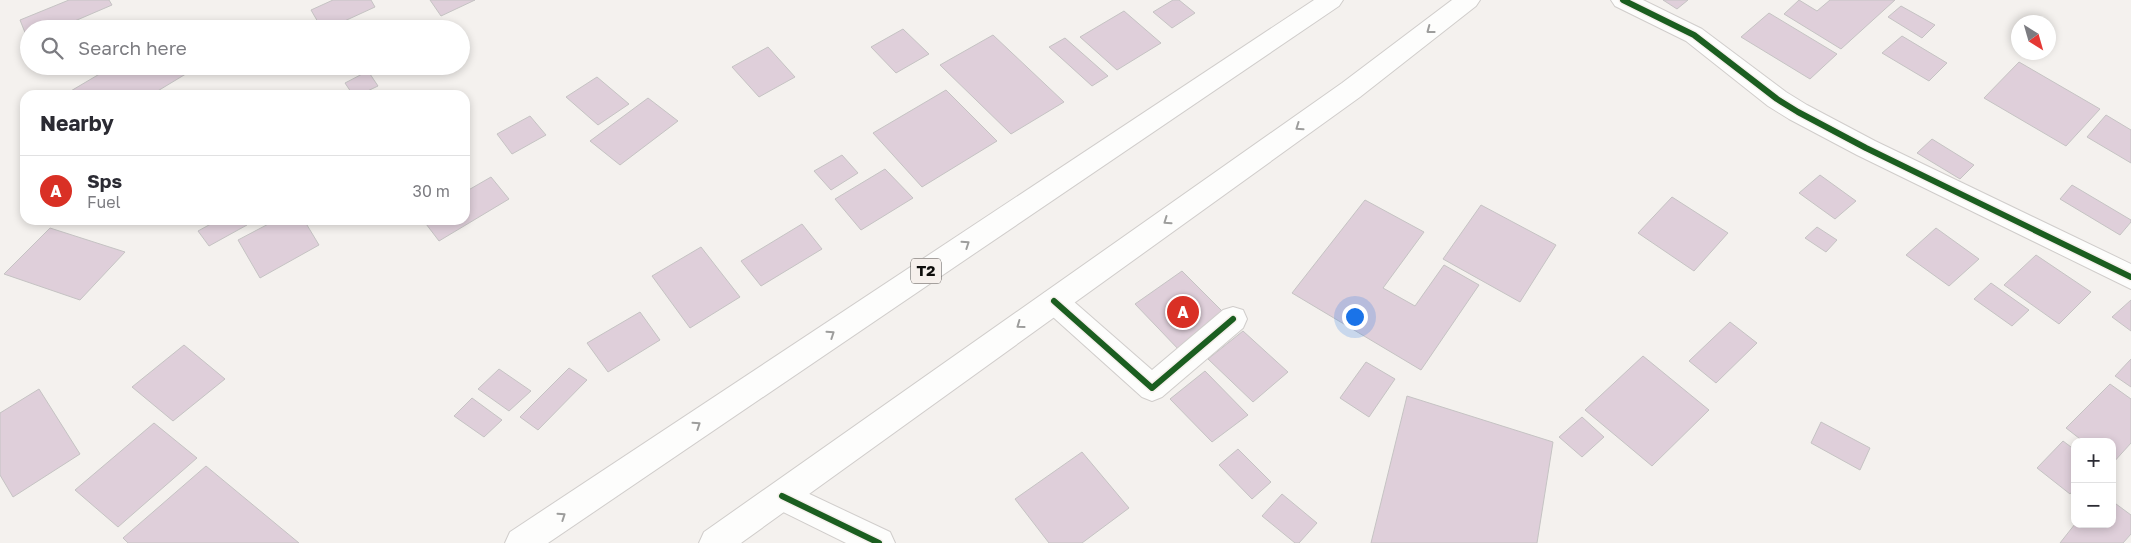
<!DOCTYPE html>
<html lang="en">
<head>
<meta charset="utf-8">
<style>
  body { margin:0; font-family:"Golos Text",sans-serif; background:#f7f7f7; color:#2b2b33 }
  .controls { position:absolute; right:15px; bottom:15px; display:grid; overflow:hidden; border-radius:10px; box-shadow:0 2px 8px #0003 }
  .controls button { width:45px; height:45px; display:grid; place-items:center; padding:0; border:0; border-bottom:1px solid #e1e1e2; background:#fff; color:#2b2b33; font:25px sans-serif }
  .compass { position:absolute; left:2011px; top:15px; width:45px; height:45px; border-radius:50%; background:#fff; box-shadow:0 2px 8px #0003; rotate:143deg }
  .you { position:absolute; left:1354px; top:316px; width:18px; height:18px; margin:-12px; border:4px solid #fff; border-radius:50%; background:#1a73e8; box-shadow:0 0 0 8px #1a73e833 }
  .badge { display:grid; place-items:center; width:32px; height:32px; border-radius:50%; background:#d93025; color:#fff; font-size:16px; font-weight:700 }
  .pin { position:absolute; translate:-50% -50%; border:2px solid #fff; box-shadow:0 1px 5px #0006 }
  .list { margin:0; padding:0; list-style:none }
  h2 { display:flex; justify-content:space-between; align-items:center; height:65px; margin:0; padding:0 20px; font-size:21px }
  h2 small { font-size:16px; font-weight:400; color:#7c7c81 }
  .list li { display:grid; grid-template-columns:32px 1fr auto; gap:15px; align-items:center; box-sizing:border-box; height:70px; padding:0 20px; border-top:1px solid #e1e1e2 }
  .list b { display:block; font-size:19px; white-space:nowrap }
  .list p { margin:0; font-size:16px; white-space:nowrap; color:#7c7c81 }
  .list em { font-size:16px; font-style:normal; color:#7c7c81 }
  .icon { flex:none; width:28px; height:28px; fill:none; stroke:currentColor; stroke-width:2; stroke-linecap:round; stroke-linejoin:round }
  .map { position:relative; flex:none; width:2131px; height:543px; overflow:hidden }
  .search { position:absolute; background:#fff; box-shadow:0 2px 8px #0003; left:20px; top:20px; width:450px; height:55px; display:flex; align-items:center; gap:12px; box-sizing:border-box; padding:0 18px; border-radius:28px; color:#7c7c81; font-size:19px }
  .panel { position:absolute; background:#fff; box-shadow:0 2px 8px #0003; left:20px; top:90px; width:450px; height:135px; border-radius:15px }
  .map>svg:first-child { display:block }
  .building { fill:#dfcfda; stroke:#c5c3c3 }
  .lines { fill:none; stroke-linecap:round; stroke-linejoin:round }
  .minor-casing { stroke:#d0cdcb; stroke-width:2 }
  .highway-casing { stroke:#d0cdcb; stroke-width:2 }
  .minor { fill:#fdfdfc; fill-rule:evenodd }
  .highway { fill:#fdfdfc; fill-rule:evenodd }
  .cycleway-casing { stroke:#f6f0ec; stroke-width:9 }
  .cycleway { stroke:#1b5e20; stroke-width:6 }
  .oneway { stroke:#9d9d9c }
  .labels { text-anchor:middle; stroke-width:5; stroke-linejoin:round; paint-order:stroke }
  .shield { fill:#f6f0ec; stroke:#54514e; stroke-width:1 }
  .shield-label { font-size:15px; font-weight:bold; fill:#0e0d0b }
</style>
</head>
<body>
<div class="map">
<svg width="2131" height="543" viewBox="0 0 2131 543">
  <rect width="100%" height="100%" fill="#f4f1ee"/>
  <!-- building -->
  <g class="building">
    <polygon points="69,0 109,0 112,5 56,29 29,29 28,40 20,20"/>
    <polygon points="333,0 371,0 375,7 327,29 322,29 311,10"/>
    <polygon points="430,0 475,0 441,16"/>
    <polygon points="1173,0 1179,0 1195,13 1172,28 1153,12"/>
    <polygon points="1663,0 1688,0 1677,9"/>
    <polygon points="1799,0 1817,11 1830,0 1895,0 1841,49 1784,14"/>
    <polygon points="1901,6 1935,25 1922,38 1888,17"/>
    <polygon points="1124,11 1161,43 1117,70 1080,37"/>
    <polygon points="1769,13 1837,54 1810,79 1741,37"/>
    <polygon points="903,29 929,54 896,73 871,47"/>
    <polygon points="993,35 1064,102 1011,134 940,65"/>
    <polygon points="1902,36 1947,63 1929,81 1882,53"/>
    <polygon points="1065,38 1108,76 1092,86 1049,47"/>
    <polygon points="768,47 795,77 759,97 732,67"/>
    <polygon points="2019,62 2100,109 2066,146 1984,98"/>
    <polygon points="113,66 199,66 151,95 64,95"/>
    <polygon points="368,71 378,86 359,95 353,95 345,83"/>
    <polygon points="597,77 629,104 598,125 566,97"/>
    <polygon points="946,90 997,141 922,187 873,133"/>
    <polygon points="648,98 678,121 620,165 590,141"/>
    <polygon points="2106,115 2131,130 2131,163 2087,137"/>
    <polygon points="530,116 546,135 512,154 497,134"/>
    <polygon points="1932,139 1974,165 1960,179 1917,153"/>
    <polygon points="842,155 858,173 831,190 814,171"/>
    <polygon points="885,169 913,198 861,230 835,199"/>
    <polygon points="1820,175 1856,201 1835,219 1799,193"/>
    <polygon points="491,177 509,199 439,241 423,220 465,220 465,192"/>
    <polygon points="2072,185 2131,220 2131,222 2120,235 2060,199"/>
    <polygon points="1672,197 1728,233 1694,271 1638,233"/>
    <polygon points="1365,200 1424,232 1383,288 1415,306 1444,265 1479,285 1421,370 1292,293"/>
    <polygon points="1481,205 1556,245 1520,302 1443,259"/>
    <polygon points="218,220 243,220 247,225 209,246 198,231"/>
    <polygon points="276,220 304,220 319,245 260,278 238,240"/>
    <polygon points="802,224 822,249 761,286 741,261"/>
    <polygon points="1817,227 1837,240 1826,252 1805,238"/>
    <polygon points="50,228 125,252 80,300 4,274"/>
    <polygon points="1936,228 1979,259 1949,286 1906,255"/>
    <polygon points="701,247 740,297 690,328 652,276"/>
    <polygon points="2036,255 2091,292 2059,324 2004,285"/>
    <polygon points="1182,271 1229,318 1181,352 1135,304"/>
    <polygon points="1991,283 2029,310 2012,326 1974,299"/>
    <polygon points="2131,300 2131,331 2112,317"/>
    <polygon points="640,312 660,340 608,372 587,343"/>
    <polygon points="1730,322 1757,343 1716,383 1689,361"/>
    <polygon points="1243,331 1288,372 1253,402 1208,359"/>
    <polygon points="184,345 225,379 173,421 132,387"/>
    <polygon points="1643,356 1709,410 1652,466 1585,410"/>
    <polygon points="2131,359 2131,387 2115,376"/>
    <polygon points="1366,362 1395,379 1369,417 1340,398"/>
    <polygon points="569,368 587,380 538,430 520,417"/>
    <polygon points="499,369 531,391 509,411 478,389"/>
    <polygon points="1205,371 1248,415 1212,442 1170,399"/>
    <polygon points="2110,384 2131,399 2131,443 2112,464 2112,442 2084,442 2066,428"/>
    <polygon points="39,389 80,454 13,497 0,475 0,413"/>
    <polygon points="1407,396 1553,442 1537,543 1371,543"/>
    <polygon points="472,398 502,420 484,437 454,416"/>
    <polygon points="1582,417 1604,437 1582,457 1559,437"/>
    <polygon points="1821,422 1870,448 1860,470 1811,443"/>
    <polygon points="154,423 197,458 118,527 75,490"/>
    <polygon points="2063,441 2075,450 2075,488 2070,494 2037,468"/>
    <polygon points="1238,449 1271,482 1252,499 1219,465"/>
    <polygon points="1082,452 1129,508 1082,543 1049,543 1015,499"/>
    <polygon points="206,466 299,543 128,543 123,538"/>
    <polygon points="1282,494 1317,523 1299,543 1295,543 1262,516"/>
    <polygon points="2112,501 2131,515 2131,534 2123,543 2060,543 2075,524 2112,524"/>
  </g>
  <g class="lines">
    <!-- minor casing -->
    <g class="minor-casing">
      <g id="minor">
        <polygon points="1611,0 1643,0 1702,29 1786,92 1807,105 1875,141 2131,264 2131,289 1857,155 1789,119 1768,106 1686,41 1615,6"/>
        <polygon points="1054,289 1064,293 1152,370 1223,310 1233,307 1243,310 1247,319 1243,328 1162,397 1152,401 1142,397 1044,309 1040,301 1044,293"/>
        <polygon points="782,481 890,532 895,543 846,543 771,506 767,496 771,486"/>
      </g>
    </g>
    <!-- highway casing -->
    <g class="highway-casing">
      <g id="highway">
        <polygon points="1314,0 1343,0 1339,6 548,543 505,543 510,532"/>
        <polygon points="1452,0 1480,0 1476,6 1360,97 741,543 699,543 704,532 1342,83"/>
      </g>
    </g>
    <!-- minor -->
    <use href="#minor" class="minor"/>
    <!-- highway -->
    <use href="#highway" class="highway"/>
    <!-- cycleway casing -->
    <g class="cycleway-casing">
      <g id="cycleway">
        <polyline points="1623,0 1694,35 1777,99 1798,112 1866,148 2131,277"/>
        <polyline points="1054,301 1152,388 1233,319"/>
        <polyline points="782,496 879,543"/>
      </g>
    </g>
    <!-- cycleway -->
    <use href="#cycleway" class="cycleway"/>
  </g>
  <!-- one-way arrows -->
  <defs><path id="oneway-chevron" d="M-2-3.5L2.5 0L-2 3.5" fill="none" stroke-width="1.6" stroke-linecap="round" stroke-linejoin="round" transform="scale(1.25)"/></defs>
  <g class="oneway">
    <use href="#oneway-chevron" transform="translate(1430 30) rotate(143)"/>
    <use href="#oneway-chevron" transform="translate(1299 127) rotate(145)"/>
    <use href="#oneway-chevron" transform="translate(1167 221) rotate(145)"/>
    <use href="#oneway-chevron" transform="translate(966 244) rotate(-34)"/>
    <use href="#oneway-chevron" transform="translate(1020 325) rotate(144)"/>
    <use href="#oneway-chevron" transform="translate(831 334) rotate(-34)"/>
    <use href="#oneway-chevron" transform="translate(697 425) rotate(-34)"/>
    <use href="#oneway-chevron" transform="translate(562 516) rotate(-34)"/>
  </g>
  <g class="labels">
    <!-- shield labels -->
    <rect class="shield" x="911" y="258.5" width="30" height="25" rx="4"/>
    <g class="shield-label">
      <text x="926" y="276">T2</text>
    </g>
  </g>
</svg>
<div class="controls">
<button>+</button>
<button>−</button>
</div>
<svg class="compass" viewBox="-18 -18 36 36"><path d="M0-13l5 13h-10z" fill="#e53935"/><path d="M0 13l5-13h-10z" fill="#7c7c81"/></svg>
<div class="you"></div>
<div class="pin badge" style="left:1183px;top:312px">A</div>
<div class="search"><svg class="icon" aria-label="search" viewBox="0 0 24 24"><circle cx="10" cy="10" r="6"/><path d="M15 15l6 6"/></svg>Search here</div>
<section class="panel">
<h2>Nearby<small></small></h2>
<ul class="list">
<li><span class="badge">A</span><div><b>Sps</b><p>Fuel</p></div><em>30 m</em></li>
</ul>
</section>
</div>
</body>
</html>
